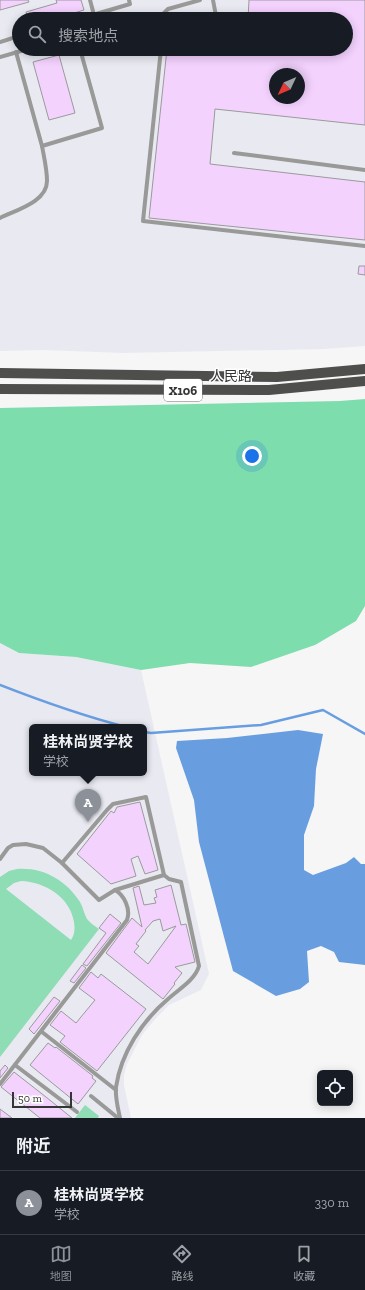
<!DOCTYPE html>
<html lang="zh">
<head>
<meta charset="utf-8">
<style>
  body { margin:0; font-family:"Zilla Slab","Noto Sans SC",serif; background:#20242c; color:#f1f3f6 }
  .controls { position:absolute; right:12px; bottom:12px; display:grid; overflow:hidden; border-radius:6px; box-shadow:0 2px 10px #0003 }
  .controls button { width:36px; height:36px; display:grid; place-items:center; padding:0; border:0; border-bottom:1px solid #363941; background:#171b24; color:#f1f3f6; font:20px sans-serif }
  .compass { position:absolute; left:269px; top:68px; width:36px; height:36px; border-radius:50%; background:#171b24; box-shadow:0 2px 10px #0003; rotate:226deg }
  .scale { position:absolute; left:12px; bottom:10px; width:60px; box-sizing:border-box; padding-left:4px; border:2px solid #353536; border-top:0; font-size:11px; line-height:14px; white-space:nowrap; color:#353536; -webkit-text-stroke:3px #fff; paint-order:stroke }
  .you { position:absolute; left:252px; top:456px; width:14px; height:14px; margin:-10px; border:3px solid #fff; border-radius:50%; background:#1a73e8; box-shadow:0 0 0 6px #1a73e833 }
  .badge { display:grid; place-items:center; width:26px; height:26px; border-radius:50%; background:#8c9099; color:#fff; font-size:13px; font-weight:700 }
  .pin { position:absolute; translate:-50% -33px; filter:drop-shadow(0 1px 2px #0008) }
  .pin::after { content:''; position:absolute; top:21px; width:14px; height:12px; background:inherit; clip-path:polygon(0 0,100% 0,50% 100%) }
  .popup { position:absolute; left:29px; top:724px; width:118px; height:52px; box-sizing:border-box; display:grid; place-content:center; border-radius:6px; background:#171b24; filter:drop-shadow(0 1px 3px #0005); font-size:13px; white-space:nowrap; color:#9ea1a6 }
  .popup b { font-size:15px; color:#f1f3f6 }
  .popup::after { content:''; position:absolute; left:50%; top:100%; margin-left:-8px; border:8px solid transparent; border-top-color:#171b24 }
  .list { margin:0; padding:0; list-style:none }
  h2 { display:flex; justify-content:space-between; align-items:center; height:52px; margin:0; padding:0 16px; font-size:17px }
  h2 small { font-size:13px; font-weight:400; color:#9ea1a6 }
  .list li { display:grid; grid-template-columns:26px 1fr auto; gap:12px; align-items:center; box-sizing:border-box; height:64px; padding:0 16px; border-top:1px solid #363941 }
  .list b { display:block; font-size:15px; white-space:nowrap }
  .list p { margin:0; font-size:13px; white-space:nowrap; color:#9ea1a6 }
  .list em { font-size:13px; font-style:normal; color:#9ea1a6 }
  .icon { flex:none; width:22px; height:22px; fill:none; stroke:currentColor; stroke-width:2; stroke-linecap:round; stroke-linejoin:round }
  .map { position:relative; flex:none; width:365px; height:1118px; overflow:hidden }
  .search { position:absolute; background:#171b24; box-shadow:0 2px 10px #0003; left:12px; right:12px; top:12px; height:44px; display:flex; align-items:center; gap:10px; box-sizing:border-box; padding:0 14px; border-radius:22px; color:#9ea1a6; font-size:15px }
  .sheet { height:116px; background:#171b24 }
  nav { display:flex; justify-content:space-around; align-items:center; box-sizing:border-box; height:56px; border-top:1px solid #363941; background:#171b24; font-size:11px; color:#9ea1a6 }
  nav a { display:grid; justify-items:center; gap:2px }
  nav .on { color:#8c9099 }
  .map>svg:first-child { display:block }
  .built { fill:#e9e9f2; fill-rule:evenodd }
  .green { fill:#8eddb4; fill-rule:evenodd }
  .forest { fill:#7eddad }
  .water { fill:#689ee0 }
  .lines { fill:none; stroke-linecap:round; stroke-linejoin:round }
  .stream { stroke:#689ee0; stroke-width:2.5 }
  .building { fill:#f3d2fe; stroke:#9b9a9b; fill-rule:evenodd }
  .lane { stroke:#999998; stroke-width:4 }
  .primary { stroke:#4e4e4d; stroke-width:10 }
  .labels { text-anchor:middle; stroke-width:3; stroke-linejoin:round; paint-order:stroke }
  .shield { fill:#fff; stroke:#727272; stroke-width:1 }
  .shield-label { font-size:13px; font-weight:bold; fill:#353536 }
  .street-label { font-size:14px; fill:#353536; stroke:#fff }
</style>
</head>
<body>
<div class="map">
<svg width="365" height="1118" viewBox="0 0 365 1118">
  <rect width="100%" height="100%" fill="#f6f6f7"/>
  <!-- built -->
  <g class="built">
    <path d="M 0,0 L 365,0 L 365,346 L 324,349 L 122,353 L 45,350 L 0,351 ZM 19,19 L 346,19 L 346,49 L 19,49 ZM 275,74 L 299,74 L 299,98 L 275,98 Z"/>
    <path d="M 0,643 L 19,653 L 76,657 L 141,670 L 209,974 L 201,990 L 169,1005 L 155,1019 L 142,1035 L 127,1064 L 124,1075 L 124,1085 L 131,1118 L 0,1118 ZM 32,727 L 144,727 L 144,773 L 32,773 Z"/>
  </g>
  <!-- green -->
  <g class="green">
    <path d="M 17,869 C 43,867 66,880 80,902 C 83,907 84,914 87,919 C 90,923 95,926 99,929 L 0,1057 L 0,877 L 9,871 ZM 21,881 C 45,882 70,897 74,922 C 75,928 75,934 71,940 L 6,889 L 14,883 Z"/>
    <polygon points="85,1105 99,1116 98,1118 75,1118"/>
  </g>
  <!-- forest -->
  <polygon class="forest" points="365,399 365,606 356,621 315,645 251,667 190,663 141,670 76,657 19,653 0,643 0,408 340,401"/>
  <!-- water -->
  <polygon class="water" points="298,730 323,734 316,769 314,806 304,835 304,870 313,875 346,863 354,857 361,864 365,864 365,965 339,962 334,952 321,946 307,951 309,982 300,989 276,996 233,971 199,842 194,800 176,748 177,741 227,738"/>
  <g class="lines">
    <!-- stream -->
    <g class="stream">
      <path d="M 0,685 C 41,701 83,716 126,727"/>
      <polyline points="144,732 151,733 261,725 323,710 365,734"/>
    </g>
  </g>
  <!-- building -->
  <g class="building">
    <polygon points="0,0 28,0 29,2 0,10"/>
    <polygon points="56,0 81,0 84,10 61,17 61,16 50,19 28,19 26,12 57,3"/>
    <path d="M 249,0 L 365,0 L 365,125 L 215,109 L 210,164 L 365,182 L 365,240 L 149,218 L 167,49 L 346,49 L 346,19 L 248,19 ZM 275,74 L 299,74 L 299,98 L 275,98 Z"/>
    <polygon points="59,55 75,113 49,120 33,62"/>
    <polygon points="359,266 365,266 365,275 358,274"/>
    <polygon points="140,802 158,870 145,874 138,856 131,859 136,876 111,884 77,854 111,811 114,813 117,807"/>
    <path d="M 171,885 L 181,925 L 186,924 L 195,962 L 175,967 L 182,973 L 174,983 L 175,984 L 163,999 L 106,953 L 132,918 L 142,927 L 133,888 L 139,886 L 144,905 L 156,903 L 154,898 L 157,897 L 155,890 ZM 160,919 L 163,931 L 176,926 L 148,964 L 134,952 L 139,946 L 136,944 L 146,931 L 145,930 L 153,921 Z"/>
    <polygon points="110,914 121,923 87,966 83,964 106,933 99,928"/>
    <polygon points="82,965 86,968 74,983 70,981"/>
    <polygon points="91,972 98,978 101,974 146,1009 97,1071 60,1042 65,1036 50,1025 61,1011 76,1023 95,1000 79,988"/>
    <polygon points="54,997 60,1001 34,1034 29,1029"/>
    <polygon points="48,1043 55,1048 56,1047 93,1076 92,1078 96,1081 78,1104 30,1065"/>
    <polygon points="5,1065 8,1068 0,1078 0,1071"/>
    <polygon points="14,1072 46,1097 72,1118 40,1118 1,1087"/>
    <polygon points="0,1109 12,1118 0,1118"/>
  </g>
  <g class="lines">
    <!-- lane -->
    <g class="lane">
      <polyline points="90,0 94,15"/>
      <polyline points="213,0 216,16"/>
      <polyline points="79,19 130,4 129,0"/>
      <polyline points="164,19 164,13 168,9 200,0"/>
      <polyline points="0,42 19,36"/>
      <polyline points="161,49 143,221 365,246"/>
      <polyline points="16,52 42,146 102,128 80,49"/>
      <polyline points="0,57 28,49"/>
      <polyline points="234,153 365,170"/>
      <path d="M 0,218 C 16,210 47,202 47,181 C 47,169 44,157 42,146"/>
      <polyline points="0,859 8,848 13,845 26,844 43,848 62,863"/>
      <polyline points="115,890 164,875"/>
      <polyline points="42,1032 116,1090"/>
      <polyline points="15,1065 77,1112"/>
      <path d="M 0,1084 L 127,920 C 131,909 124,895 115,890 L 99,900 L 62,863 L 107,810 L 113,804 L 146,797 L 164,875 L 169,879 L 181,882 L 199,966 C 195,980 179,989 168,999 C 142,1021 121,1053 116,1087 C 115,1098 118,1108 120,1118"/>
      <polyline points="91,1096 118,1118"/>
    </g>
    <!-- primary -->
    <g class="primary">
      <polyline points="0,373 277,377 365,369"/>
      <polyline points="0,389 269,390 365,381"/>
    </g>
  </g>
  <g class="labels">
    <!-- shield labels -->
    <rect class="shield" x="164" y="379" width="38" height="22" rx="3"/>
    <g class="shield-label">
      <text x="183" y="395">X106</text>
    </g>
    <!-- street labels -->
    <g class="street-label">
      <text x="231" y="381">人民路</text>
    </g>
  </g>
</svg>
<div class="controls">
<button><svg class="icon" aria-label="locate" viewBox="0 0 24 24"><circle cx="12" cy="12" r="6"/><path d="M12 2v4M12 18v4M2 12h4M18 12h4"/></svg></button>
</div>
<svg class="compass" viewBox="-18 -18 36 36"><path d="M0-13l5 13h-10z" fill="#e53935"/><path d="M0 13l5-13h-10z" fill="#9ea1a6"/></svg>
<div class="scale">50 m</div>
<div class="you"></div>
<div class="pin badge" style="left:88px;top:822px">A</div>
<div class="popup"><b>桂林尚贤学校</b>学校</div>
<div class="search"><svg class="icon" aria-label="search" viewBox="0 0 24 24"><circle cx="10" cy="10" r="6"/><path d="M15 15l6 6"/></svg>搜索地点</div>
</div>
<section class="sheet">
<h2>附近<small></small></h2>
<ul class="list">
<li><span class="badge">A</span><div><b>桂林尚贤学校</b><p>学校</p></div><em>330 m</em></li>
</ul>
</section>
<nav>
<a class="on"><svg class="icon" aria-label="map" viewBox="0 0 24 24"><path d="M3 6l6-2 6 2 6-2v14l-6 2-6-2-6 2zM9 4v14M15 6v14"/></svg>地图</a>
<a><svg class="icon" aria-label="directions" viewBox="0 0 24 24"><path d="M12 3l9 9-9 9-9-9zM9 14v-3h6M13 9l2 2-2 2"/></svg>路线</a>
<a><svg class="icon" aria-label="saved" viewBox="0 0 24 24"><path d="M7 4h10v16l-5-4-5 4z"/></svg>收藏</a>
</nav>
</body>
</html>
